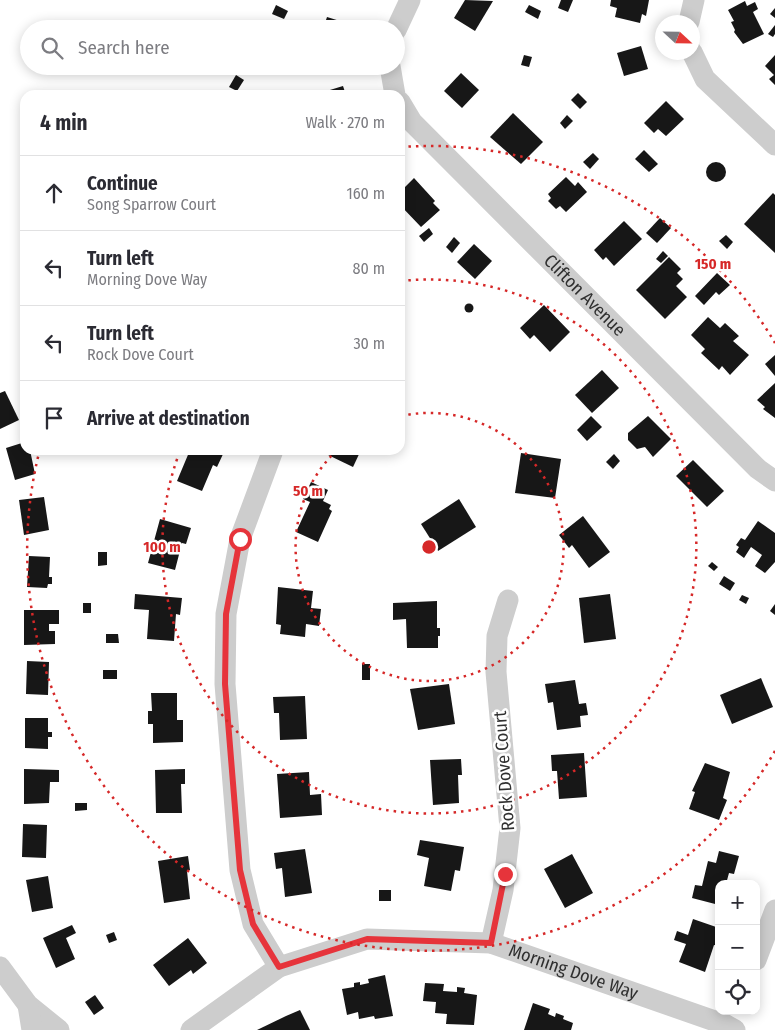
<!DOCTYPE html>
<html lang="en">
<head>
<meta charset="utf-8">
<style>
  body { margin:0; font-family:"Fira Sans Condensed",sans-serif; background:#f2f2f3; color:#2b2b33 }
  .controls { position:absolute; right:15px; bottom:15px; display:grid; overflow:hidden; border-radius:10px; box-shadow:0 2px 12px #0003 }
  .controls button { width:45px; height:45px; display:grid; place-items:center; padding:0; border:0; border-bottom:1px solid #e1e1e2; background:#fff; color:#2b2b33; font:25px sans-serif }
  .compass { position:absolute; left:655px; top:15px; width:45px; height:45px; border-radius:50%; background:#fff; box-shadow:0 2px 12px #0003; rotate:112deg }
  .stop { position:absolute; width:15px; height:15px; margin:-11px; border:4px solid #e6343b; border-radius:50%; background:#fff }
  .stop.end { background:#e6343b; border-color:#fff; box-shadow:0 1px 5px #0008 }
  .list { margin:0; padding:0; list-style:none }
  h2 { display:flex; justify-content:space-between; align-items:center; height:65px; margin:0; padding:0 20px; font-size:21px }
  h2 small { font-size:16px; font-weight:400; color:#7c7c81 }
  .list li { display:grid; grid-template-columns:32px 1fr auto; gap:15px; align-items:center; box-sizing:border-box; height:75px; padding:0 20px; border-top:1px solid #e1e1e2 }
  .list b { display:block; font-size:19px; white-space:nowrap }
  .list p { margin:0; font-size:16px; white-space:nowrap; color:#7c7c81 }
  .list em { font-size:16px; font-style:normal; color:#7c7c81 }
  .icon { flex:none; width:28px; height:28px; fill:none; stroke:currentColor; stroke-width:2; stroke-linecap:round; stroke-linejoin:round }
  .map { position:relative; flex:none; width:775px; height:1030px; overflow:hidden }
  .search { position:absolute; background:#fff; box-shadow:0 2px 12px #0003; left:20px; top:20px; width:385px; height:55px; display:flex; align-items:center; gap:12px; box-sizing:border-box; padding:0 18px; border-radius:28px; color:#7c7c81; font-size:19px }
  .panel { position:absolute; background:#fff; box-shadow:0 2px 12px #0003; left:20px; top:90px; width:385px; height:365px; border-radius:15px }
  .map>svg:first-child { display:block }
  .building { fill:#171717 }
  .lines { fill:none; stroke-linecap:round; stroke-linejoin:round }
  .minor { stroke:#cdcdcd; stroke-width:21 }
  .route { stroke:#e6343b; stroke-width:6 }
  .ring { fill:none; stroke:#d62828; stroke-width:2.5; stroke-dasharray:2.5 5 }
  .labels { text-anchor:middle; stroke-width:5; stroke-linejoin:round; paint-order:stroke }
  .street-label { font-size:18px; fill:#303030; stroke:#fff }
  .centre { fill:#d62828; stroke:#fff; stroke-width:2.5 }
  .ring-label { font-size:15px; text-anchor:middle; font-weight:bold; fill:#d62828; stroke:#fff; stroke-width:5; stroke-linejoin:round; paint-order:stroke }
</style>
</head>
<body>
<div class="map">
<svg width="775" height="1030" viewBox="0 0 775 1030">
  <rect width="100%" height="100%" fill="#fff"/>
  <!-- building -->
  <g class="building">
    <polygon points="465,0 493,1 475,31 454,18"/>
    <polygon points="561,0 573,0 568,12 558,8"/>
    <polygon points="611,0 649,0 646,16 642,14 640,23 615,17 617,8 610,6"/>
    <polygon points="745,1 747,6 755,2 758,9 753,12 764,34 743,44 734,32 735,30 731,22 734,21 728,10"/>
    <polygon points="276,5 288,11 284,19 272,14"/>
    <polygon points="529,5 541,11 538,19 525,12"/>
    <polygon points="775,8 775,18 770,14"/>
    <polygon points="327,17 356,26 355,29 323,29"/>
    <polygon points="775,25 775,34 773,37 768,34"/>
    <polygon points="641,46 648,69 624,76 617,53"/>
    <polygon points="524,55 532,57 529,67 521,65"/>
    <polygon points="775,55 775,85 769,79 774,75 765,66"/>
    <polygon points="461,73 479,90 462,108 444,91"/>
    <polygon points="236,75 244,80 237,91 229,87"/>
    <polygon points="343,86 346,95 320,95 320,93"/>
    <polygon points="578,93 587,102 580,109 571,100"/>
    <polygon points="666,101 684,119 666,136 658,129 654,133 644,123"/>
    <polygon points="513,113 543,142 521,164 490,137"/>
    <polygon points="567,115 573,121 565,129 560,123"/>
    <polygon points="644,150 658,164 649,172 635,159"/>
    <polygon points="593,153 599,159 590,169 583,162"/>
    <circle cx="716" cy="172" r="10"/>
    <polygon points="566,177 575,186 578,182 587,192 566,212 560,206 556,209 548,201 551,198 548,194"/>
    <polygon points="414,178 435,201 433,203 440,210 421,227 400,205 400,192"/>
    <polygon points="773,193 775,195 775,253 744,224"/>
    <polygon points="660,218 671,228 657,243 646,233"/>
    <polygon points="624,221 642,239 614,266 606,257 603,260 594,250"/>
    <polygon points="429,228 433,234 424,242 419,236"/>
    <polygon points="726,235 733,242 727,249 719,241"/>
    <polygon points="454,237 460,243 452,253 446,247"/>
    <polygon points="474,244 492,261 475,279 457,262"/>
    <polygon points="663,251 668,256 661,263 656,259"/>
    <polygon points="669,257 681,269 677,273 683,279 676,286 687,297 665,319 636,290"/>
    <polygon points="717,273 730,285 719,295 716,292 704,305 695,296"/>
    <circle cx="469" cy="308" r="4.5"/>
    <polygon points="544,305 570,332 550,352 534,335 530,339 520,328"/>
    <polygon points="708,317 720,328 725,323 739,336 733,341 749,355 730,375 722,366 719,370 701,353 705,349 691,335"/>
    <polygon points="775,355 775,376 765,364"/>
    <polygon points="400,367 404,382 400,383"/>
    <polygon points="602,370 619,388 592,413 575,395"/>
    <polygon points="775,383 775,418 763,409 765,407 757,400"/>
    <polygon points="5,391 19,420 0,429 0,393"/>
    <polygon points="591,416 602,427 587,441 577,430"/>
    <polygon points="648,416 671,439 653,457 645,447 637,449 628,440 628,433"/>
    <polygon points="25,442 25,450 30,450 35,474 15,480 6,448"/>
    <polygon points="190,450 224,452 217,467 213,465 202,491 177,481"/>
    <polygon points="326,450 361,450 353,467 324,453"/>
    <polygon points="521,453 561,459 555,498 515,493"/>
    <polygon points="614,454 620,461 613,469 606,462"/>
    <polygon points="693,460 724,491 707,507 676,476"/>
    <polygon points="311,482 328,490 323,501 331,505 329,509 332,511 318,542 296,532 310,502 303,499"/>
    <polygon points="44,497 49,530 24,535 19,500"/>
    <polygon points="459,499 476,527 438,551 421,524"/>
    <polygon points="583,516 610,552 589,568 572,545 569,548 559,535"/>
    <polygon points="160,519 191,528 186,544 182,543 175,570 148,563"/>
    <polygon points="758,521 775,533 775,562 765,573 755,566 762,555 751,547 744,558 736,552 739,547 736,545 741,538 745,540"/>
    <polygon points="98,552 107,552 107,565 98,566"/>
    <polygon points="29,556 50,557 49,577 52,577 52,584 48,584 47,588 27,587"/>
    <polygon points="712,562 718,567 714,571 708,566"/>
    <polygon points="724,576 735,583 730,591 719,584"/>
    <polygon points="278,587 313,591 311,608 321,609 319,626 306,624 305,637 280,634 281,625 276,624"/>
    <polygon points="135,594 182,598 180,615 176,614 174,641 147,639 149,610 134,609"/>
    <polygon points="610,594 616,639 584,643 579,598"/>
    <polygon points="742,595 749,598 746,604 739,600"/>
    <polygon points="437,601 437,628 440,628 440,636 438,636 438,648 407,648 406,619 393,620 393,603"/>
    <rect x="83" y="603" width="8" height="10"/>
    <polygon points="775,604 775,615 770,611"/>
    <polygon points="24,610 59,610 59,624 49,624 49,631 55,631 55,644 24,645"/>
    <polygon points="106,634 118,634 119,643 106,643"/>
    <polygon points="27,661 49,662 48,695 26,694"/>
    <rect x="362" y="664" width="8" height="16"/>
    <rect x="103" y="670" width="14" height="9"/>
    <polygon points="761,678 773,707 732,724 720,695"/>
    <polygon points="575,680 579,704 586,703 588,715 580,716 581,727 557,730 553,702 548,703 545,684"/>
    <polygon points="449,684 455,724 418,730 410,689"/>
    <polygon points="151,693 177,693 177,720 183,720 183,742 153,743 153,724 148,724 148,711 152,711"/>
    <polygon points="305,696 307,739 280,740 279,713 274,713 273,697"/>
    <polygon points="25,718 48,718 48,732 52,732 52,737 48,737 48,749 25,748"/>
    <polygon points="584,753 587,797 559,799 557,771 552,771 551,755"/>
    <polygon points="461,759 462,775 458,775 459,803 433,805 430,760"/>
    <polygon points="705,763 730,772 723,798 727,800 719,820 689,809 695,792 692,791"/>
    <polygon points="24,769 59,770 59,782 50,782 49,803 24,804"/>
    <polygon points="185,769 185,784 181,784 182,813 156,813 155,770"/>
    <polygon points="309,772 310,795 321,794 322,815 280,818 277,774"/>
    <polygon points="75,803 87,803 87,810 75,811"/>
    <polygon points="23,824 47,825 46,858 22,857"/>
    <polygon points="420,840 464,847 460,871 455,870 451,891 424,886 429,858 417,855"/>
    <polygon points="305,849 312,893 285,897 282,868 276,869 274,853"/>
    <polygon points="719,851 739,856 734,874 729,873 726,884 719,884 719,905 692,898 695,885 702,886 708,861 716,863"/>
    <polygon points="572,854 593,893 565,908 544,869"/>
    <polygon points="188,856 190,870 187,871 190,899 164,903 158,861"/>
    <polygon points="48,876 53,908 32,912 26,880"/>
    <rect x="379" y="890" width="12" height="11"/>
    <polygon points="693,919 719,928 719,946 714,945 705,972 679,962 686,944 674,940 677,931 688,935"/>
    <polygon points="72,925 76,933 66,938 75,959 56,968 43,938"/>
    <polygon points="114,932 117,940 109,943 106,935"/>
    <polygon points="188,938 207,963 193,974 191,970 169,986 153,965"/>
    <polygon points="385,975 393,1016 375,1019 374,1016 359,1019 358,1012 347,1015 342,989 354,987 354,983 360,982 360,985 369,983 368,979"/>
    <polygon points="425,983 444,984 443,991 457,992 457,987 465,988 464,993 477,995 474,1025 446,1024 447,1014 435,1013 436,1002 423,1001"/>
    <polygon points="95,995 104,1008 94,1015 85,1002"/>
    <polygon points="533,1003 550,1009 548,1014 555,1017 556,1013 564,1016 563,1019 573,1023 571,1030 524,1030"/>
    <polygon points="300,1010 310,1030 257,1030 286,1016"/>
  </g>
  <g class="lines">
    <!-- minor -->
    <g class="minor">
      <polyline points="689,22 694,0"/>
      <polyline points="396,30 410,0"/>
      <polyline points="692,52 705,79 775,145"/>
      <polyline points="390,66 395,95"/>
      <path id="s1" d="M 400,102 L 412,122 L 758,469 L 775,481"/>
      <polyline points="273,450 240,539 226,614 225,684 240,870 253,924 279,967"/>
      <polyline points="491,943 503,890 510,828 496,672 497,636 508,600"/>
      <polyline points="756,960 775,910"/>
      <polyline points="0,967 28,1005 59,1030"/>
      <polyline points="28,1005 32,1030"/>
      <path id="s2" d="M 191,1030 L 279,967 L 367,939 L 491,943 L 726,1025 L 735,1030"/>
    </g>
  </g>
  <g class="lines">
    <!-- route -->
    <polyline class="route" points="240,539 226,614 225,684 240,870 253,924 279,967 367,939 491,943 505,874"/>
  </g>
  <!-- distance rings -->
  <g class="ring">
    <path d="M401 416A134 134 0 1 1 336 451"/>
    <path d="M401 281A267 267 0 1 1 180 451"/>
    <path d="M775 751A401 401 0 0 1 39 453M401 147A401 401 0 0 1 775 343"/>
  </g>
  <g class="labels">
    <!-- street labels -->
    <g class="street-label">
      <text dy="6" stroke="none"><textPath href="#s1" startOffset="268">Clifton Avenue</textPath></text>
      <text transform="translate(504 771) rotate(-94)" y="6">Rock Dove Court</text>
      <text dy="6" stroke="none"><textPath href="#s2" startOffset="412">Morning Dove Way</textPath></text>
    </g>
  </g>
  <circle cx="429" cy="547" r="8" class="centre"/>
  <g class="ring-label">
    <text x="713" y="269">150 m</text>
    <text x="308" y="496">50 m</text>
    <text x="162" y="552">100 m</text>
  </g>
</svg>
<div class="controls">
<button>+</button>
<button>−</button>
<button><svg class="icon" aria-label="locate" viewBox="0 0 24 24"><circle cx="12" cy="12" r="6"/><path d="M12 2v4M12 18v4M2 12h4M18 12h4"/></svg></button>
</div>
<svg class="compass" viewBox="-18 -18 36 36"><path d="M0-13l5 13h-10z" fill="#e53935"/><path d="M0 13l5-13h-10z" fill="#7c7c81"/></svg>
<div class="stop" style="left:240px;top:539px"></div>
<div class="stop end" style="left:505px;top:874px"></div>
<div class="search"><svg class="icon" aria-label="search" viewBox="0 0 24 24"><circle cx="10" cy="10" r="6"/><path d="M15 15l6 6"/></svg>Search here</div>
<section class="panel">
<h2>4 min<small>Walk · 270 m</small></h2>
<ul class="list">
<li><svg class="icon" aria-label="ahead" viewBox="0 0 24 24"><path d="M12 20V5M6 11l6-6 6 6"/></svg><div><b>Continue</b><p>Song Sparrow Court</p></div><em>160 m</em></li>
<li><svg class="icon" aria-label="left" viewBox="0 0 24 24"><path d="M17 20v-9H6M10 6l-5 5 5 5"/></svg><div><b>Turn left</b><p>Morning Dove Way</p></div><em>80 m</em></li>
<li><svg class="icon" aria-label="left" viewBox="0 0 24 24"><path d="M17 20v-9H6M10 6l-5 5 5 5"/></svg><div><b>Turn left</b><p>Rock Dove Court</p></div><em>30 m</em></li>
<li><svg class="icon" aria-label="arrive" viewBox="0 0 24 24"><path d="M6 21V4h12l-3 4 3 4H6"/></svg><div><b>Arrive at destination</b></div></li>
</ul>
</section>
</div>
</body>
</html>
